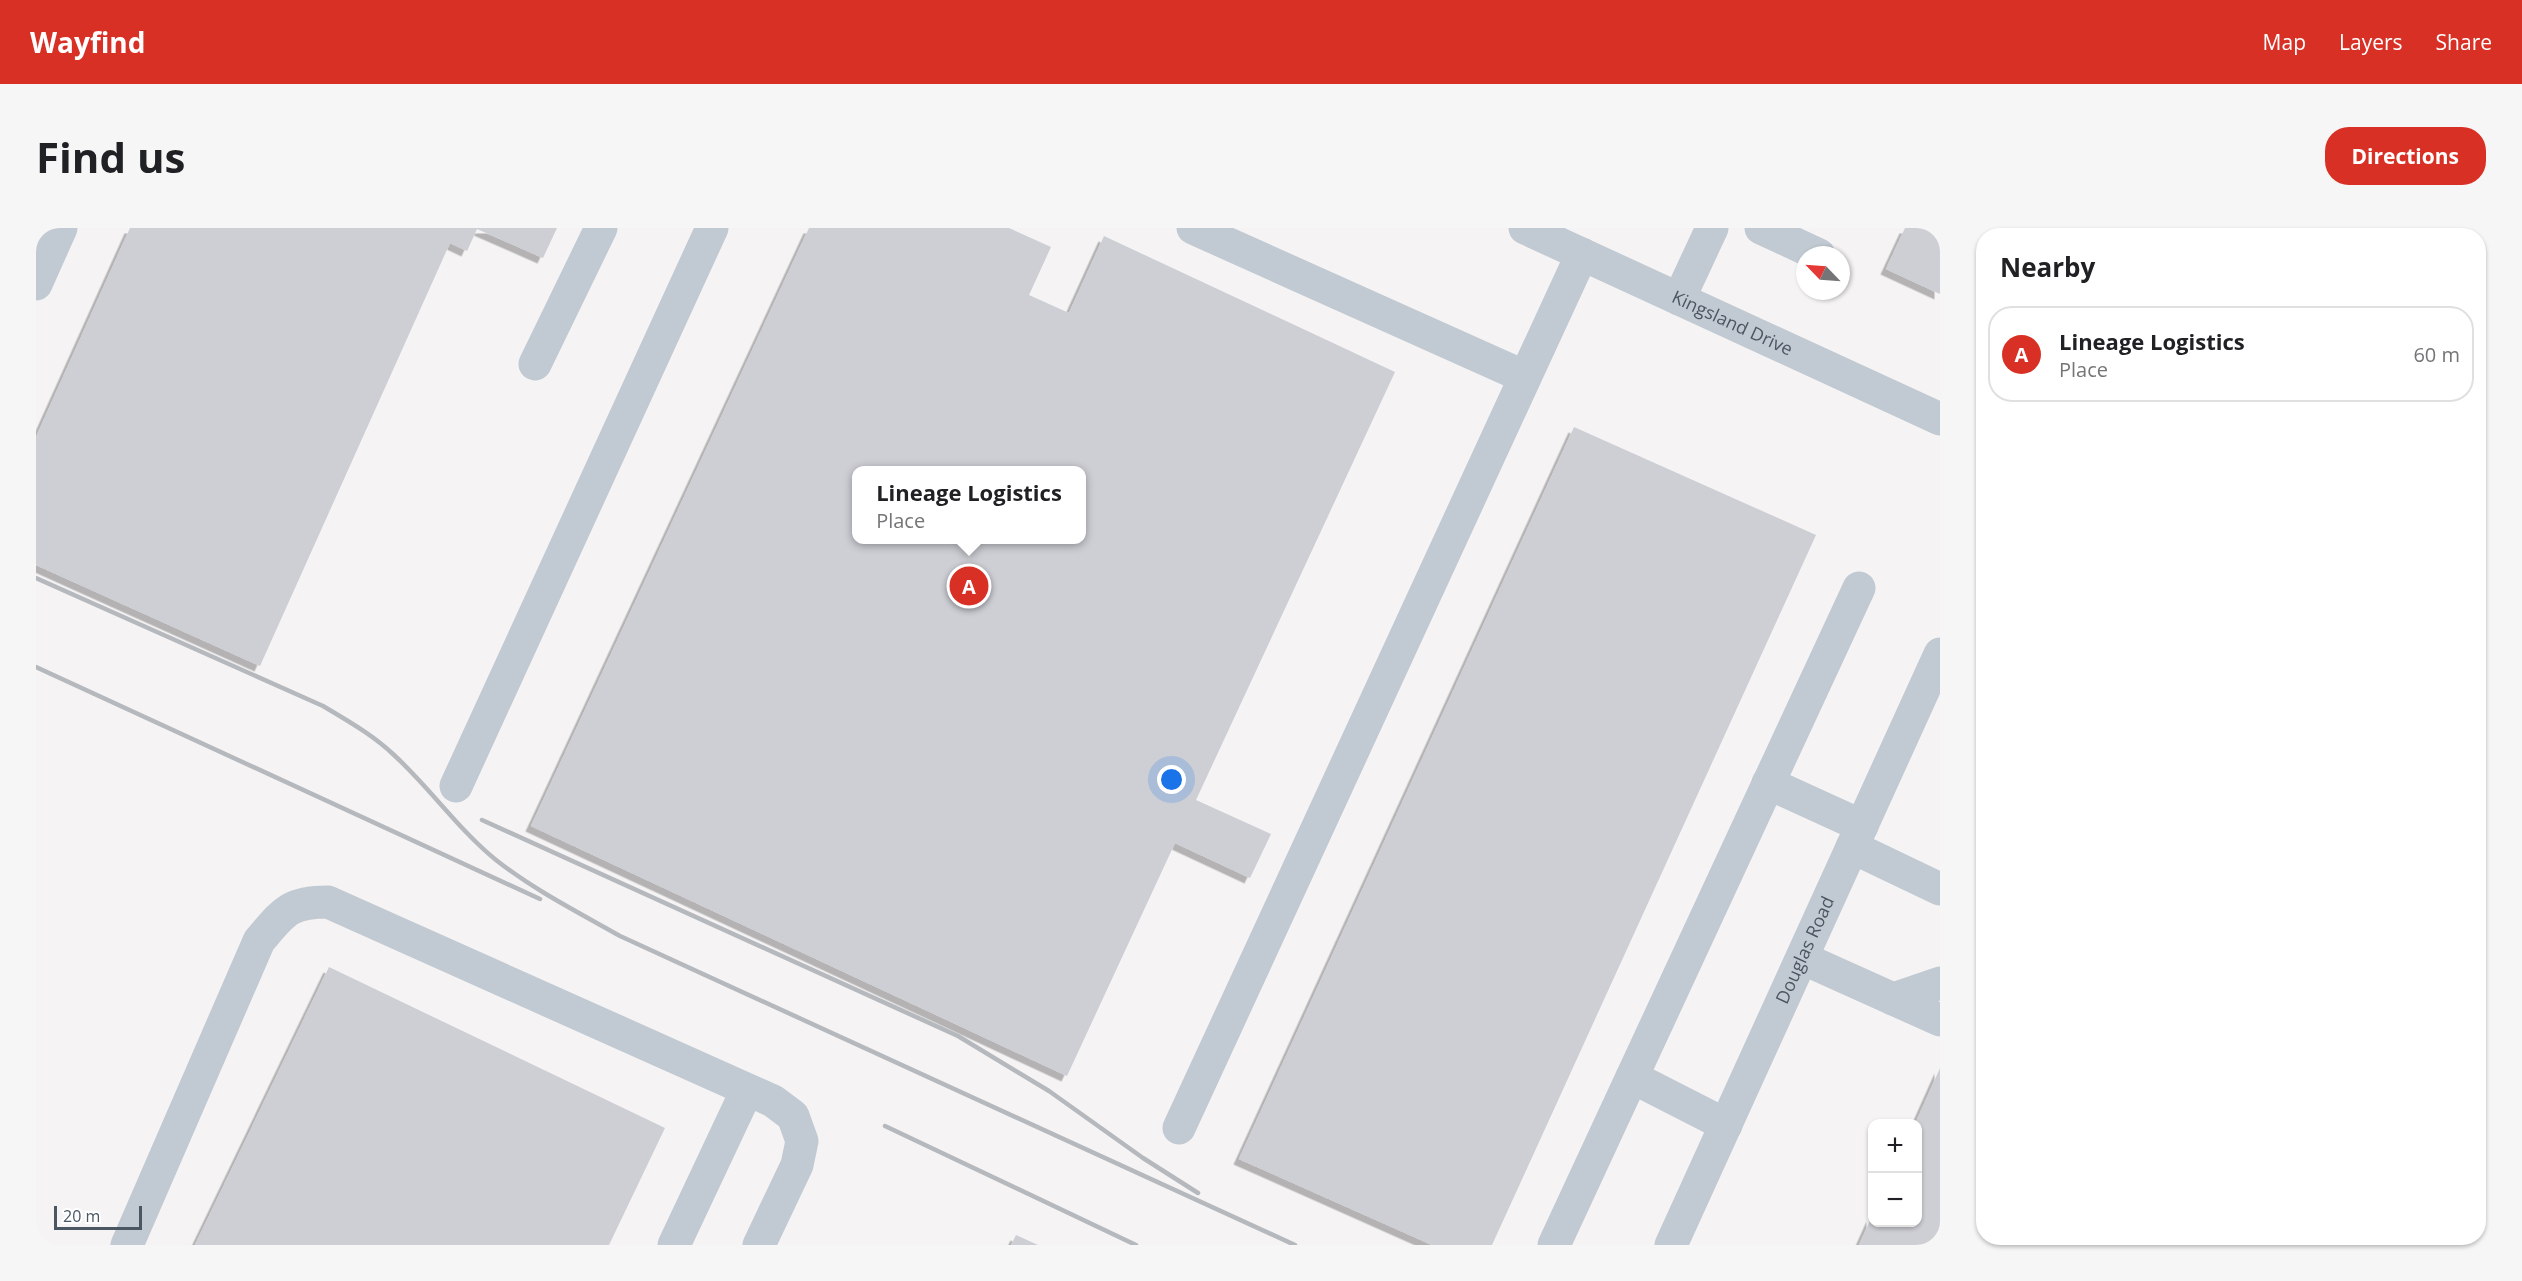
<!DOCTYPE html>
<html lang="en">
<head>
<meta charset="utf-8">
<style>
  body { margin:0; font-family:"Open Sans",sans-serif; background:#f6f6f6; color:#202124 }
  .controls { position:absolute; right:18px; bottom:18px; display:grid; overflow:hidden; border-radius:12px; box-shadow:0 2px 4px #0004 }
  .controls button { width:54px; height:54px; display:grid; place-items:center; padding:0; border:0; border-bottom:2px solid #e0e0e0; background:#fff; color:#202124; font:30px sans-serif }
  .compass { position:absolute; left:1760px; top:18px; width:54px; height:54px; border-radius:50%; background:#fff; box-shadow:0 2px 4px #0004; rotate:295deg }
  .scale { position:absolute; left:18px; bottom:15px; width:88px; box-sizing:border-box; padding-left:6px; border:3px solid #4a5661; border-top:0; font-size:16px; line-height:21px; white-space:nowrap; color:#4a5661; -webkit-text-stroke:4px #fff; paint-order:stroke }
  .you { position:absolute; left:1136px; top:552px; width:21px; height:21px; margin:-15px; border:4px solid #fff; border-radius:50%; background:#1a73e8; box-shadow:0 0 0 9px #1a73e833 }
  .badge { display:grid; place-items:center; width:39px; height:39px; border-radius:50%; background:#d93025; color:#fff; font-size:20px; font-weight:700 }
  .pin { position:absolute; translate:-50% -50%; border:3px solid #fff; box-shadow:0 2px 6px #0006 }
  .popup { position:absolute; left:816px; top:238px; width:234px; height:78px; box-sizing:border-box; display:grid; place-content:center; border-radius:12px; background:#fff; filter:drop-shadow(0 2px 4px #0005); font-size:20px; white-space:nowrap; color:#757577 }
  .popup b { font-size:22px; color:#202124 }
  .popup::after { content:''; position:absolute; left:50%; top:100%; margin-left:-12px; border:12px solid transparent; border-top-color:#fff }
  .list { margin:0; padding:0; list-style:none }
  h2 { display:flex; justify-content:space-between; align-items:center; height:78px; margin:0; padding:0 24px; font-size:26px }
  h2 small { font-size:20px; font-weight:400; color:#757577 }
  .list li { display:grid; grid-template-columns:39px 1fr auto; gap:18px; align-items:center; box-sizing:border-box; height:96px; margin:0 12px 12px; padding:0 12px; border:2px solid #e0e0e0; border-radius:24px }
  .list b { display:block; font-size:22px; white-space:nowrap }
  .list p { margin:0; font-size:20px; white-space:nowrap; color:#757577 }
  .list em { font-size:20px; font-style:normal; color:#757577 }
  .map { position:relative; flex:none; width:1904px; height:1017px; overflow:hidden; border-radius:24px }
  header { display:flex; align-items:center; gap:36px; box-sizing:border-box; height:84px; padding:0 30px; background:#d93025; color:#fff }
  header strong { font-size:28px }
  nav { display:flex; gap:33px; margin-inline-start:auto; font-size:21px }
  .intro { display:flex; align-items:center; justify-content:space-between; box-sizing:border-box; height:144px; padding:0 36px }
  h1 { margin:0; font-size:42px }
  .button { padding:15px 27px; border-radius:24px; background:#d93025; color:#fff; font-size:21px; font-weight:700 }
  main { display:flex; gap:36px; padding:0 36px }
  aside { flex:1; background:#fff; border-radius:24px; box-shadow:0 2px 4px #0004 }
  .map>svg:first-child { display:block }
  .building { fill:#cdcfd5; fill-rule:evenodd; filter:url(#shadow) }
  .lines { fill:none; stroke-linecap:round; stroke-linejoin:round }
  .minor { stroke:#c1cad2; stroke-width:33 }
  .rail { stroke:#b5b8bd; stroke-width:4.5 }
  .labels { text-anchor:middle; stroke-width:4.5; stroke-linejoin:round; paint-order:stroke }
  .street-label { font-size:18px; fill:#4a5661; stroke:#fff }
</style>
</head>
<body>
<header>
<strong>Wayfind</strong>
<nav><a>Map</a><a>Layers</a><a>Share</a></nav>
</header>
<div class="intro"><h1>Find us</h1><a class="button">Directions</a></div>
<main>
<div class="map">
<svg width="1904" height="1017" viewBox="0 0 1904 1017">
  <defs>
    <filter id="shadow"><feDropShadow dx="-5.5" dy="5.5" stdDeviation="0" flood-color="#0004"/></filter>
  </defs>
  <rect width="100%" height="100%" fill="#f5f3f3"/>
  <!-- building -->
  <g class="building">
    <polygon points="94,0 521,0 507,30 441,1 431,23 414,15 224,438 0,337 0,209"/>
    <path d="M 773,0 L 973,0 L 1015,19 L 993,67 L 1033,85 L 1068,8 L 1359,144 L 1160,572 L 1235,606 L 1214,650 L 1139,615 L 1031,848 L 495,598 ZM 820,242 L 1046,242 L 1046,312 L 820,312 Z"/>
    <polygon points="1869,0 1904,0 1904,66 1850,41"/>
    <polygon points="1538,199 1780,307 1456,1017 1396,1017 1203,931"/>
    <polygon points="293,739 629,900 573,1017 159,1017"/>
    <polygon points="1904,840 1904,1017 1823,1017 1836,988 1836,994 1882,994 1882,896 1879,896"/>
    <polygon points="980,1007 1002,1017 975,1017"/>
  </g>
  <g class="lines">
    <!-- minor -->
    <g class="minor">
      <polyline points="1157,0 1489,149"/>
      <path id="s1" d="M 1489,0 L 1904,191"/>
      <polyline points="1725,0 1783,27"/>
      <polyline points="0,56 25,0"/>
      <polyline points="1643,71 1676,0"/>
      <polyline points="499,136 565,0"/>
      <polyline points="1732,555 1826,598"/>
      <polyline points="420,558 676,0"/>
      <polyline points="1816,619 1904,661"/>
      <polyline points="1766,730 1904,792"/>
      <polyline points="1857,771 1904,755"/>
      <polyline points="1596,849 1690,897"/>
      <polyline points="1143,900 1546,26"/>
      <path d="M 91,1017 L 223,713 C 247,685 252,674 292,674 L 737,873 L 757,888 L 766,913 L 761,937 L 723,1017"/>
      <polyline points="638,1017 711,862"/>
      <polyline points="1518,1017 1823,360"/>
      <path id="s2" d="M 1635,1017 L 1904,426"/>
    </g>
    <!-- rail -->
    <g class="rail">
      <path d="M 0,350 L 287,478 C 312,493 337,507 358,527 C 394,560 422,601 460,632 C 498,662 542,684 584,708 L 1259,1017"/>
      <polyline points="0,439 504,671"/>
      <polyline points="446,592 922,808 1013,863 1107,930 1162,965"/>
      <polyline points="849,898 1100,1017"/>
    </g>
  </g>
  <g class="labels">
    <!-- street labels -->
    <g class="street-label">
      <text dy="6" stroke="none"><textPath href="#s1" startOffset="228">Kingsland Drive</textPath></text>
      <text dy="6" stroke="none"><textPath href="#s2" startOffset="324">Douglas Road</textPath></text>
    </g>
  </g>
</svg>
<div class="controls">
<button>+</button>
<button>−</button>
</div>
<svg class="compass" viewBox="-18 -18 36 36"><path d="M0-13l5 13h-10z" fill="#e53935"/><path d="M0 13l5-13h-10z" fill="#757577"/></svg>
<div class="scale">20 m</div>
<div class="you"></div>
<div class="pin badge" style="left:933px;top:358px">A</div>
<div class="popup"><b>Lineage Logistics</b>Place</div>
</div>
<aside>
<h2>Nearby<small></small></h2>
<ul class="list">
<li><span class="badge">A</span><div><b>Lineage Logistics</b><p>Place</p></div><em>60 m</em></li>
</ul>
</aside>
</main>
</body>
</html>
